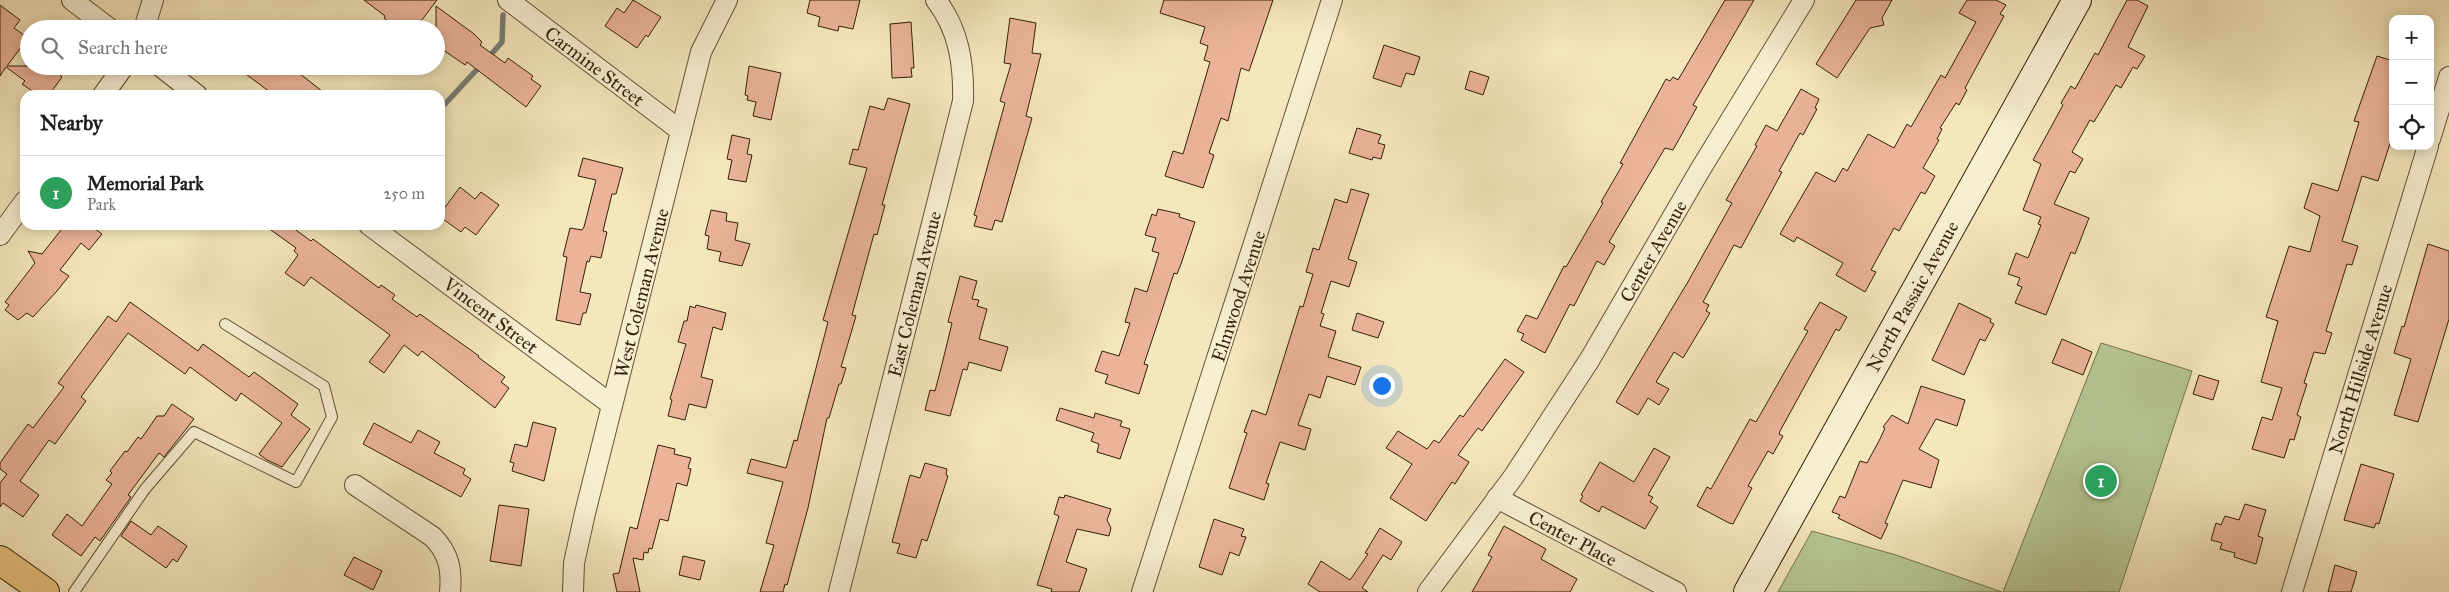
<!DOCTYPE html>
<html lang="en">
<head>
<meta charset="utf-8">
<style>
  body { margin:0; font-family:"IM FELL Great Primer",serif; background:#f2f2f2; color:#202124 }
  .controls { position:absolute; right:15px; top:15px; display:grid; overflow:hidden; border-radius:10px; box-shadow:0 2px 12px #0003 }
  .controls button { width:45px; height:45px; display:grid; place-items:center; padding:0; border:0; border-bottom:1px solid #e0e0e0; background:#fff; color:#202124; font:25px sans-serif }
  .you { position:absolute; left:1381px; top:385px; width:18px; height:18px; margin:-12px; border:4px solid #fff; border-radius:50%; background:#1a73e8; box-shadow:0 0 0 8px #1a73e833 }
  .badge { display:grid; place-items:center; width:32px; height:32px; border-radius:50%; background:#0f766e; color:#fff; font-size:16px; font-weight:700 }
  .pin { position:absolute; translate:-50% -50%; border:2px solid #fff; box-shadow:0 1px 5px #0006 }
  .list { margin:0; padding:0; list-style:none }
  h2 { display:flex; justify-content:space-between; align-items:center; height:65px; margin:0; padding:0 20px; font-size:21px }
  h2 small { font-size:16px; font-weight:400; color:#757577 }
  .list li { display:grid; grid-template-columns:32px 1fr auto; gap:15px; align-items:center; box-sizing:border-box; height:75px; padding:0 20px; border-top:1px solid #e0e0e0 }
  .list b { display:block; font-size:19px; white-space:nowrap }
  .list p { margin:0; font-size:16px; white-space:nowrap; color:#757577 }
  .list em { font-size:16px; font-style:normal; color:#757577 }
  .icon { flex:none; width:28px; height:28px; fill:none; stroke:currentColor; stroke-width:2; stroke-linecap:round; stroke-linejoin:round }
  .map { position:relative; flex:none; width:2449px; height:592px; overflow:hidden }
  .search { position:absolute; background:#fff; box-shadow:0 2px 12px #0003; left:20px; top:20px; width:425px; height:55px; display:flex; align-items:center; gap:12px; box-sizing:border-box; padding:0 18px; border-radius:28px; color:#757577; font-size:19px }
  .panel { position:absolute; background:#fff; box-shadow:0 2px 12px #0003; left:20px; top:90px; width:425px; height:140px; border-radius:15px }
  .map>svg:first-child { display:block }
  .green { fill:#b6c795; stroke:#74734f }
  .lines { fill:none; stroke-linecap:round; stroke-linejoin:round }
  .stream { stroke:#767d74; stroke-width:5.5 }
  .building { fill:#ebb499; stroke:#331f09 }
  .lane-casing { stroke:#645136; stroke-width:12 }
  .street-casing { stroke:#645136; stroke-width:22 }
  .secondary-casing { stroke:#331f09; stroke-width:30 }
  .primary-casing { stroke:#331f09; stroke-width:30 }
  .lane { stroke:#f8efd3; stroke-width:10 }
  .street { stroke:#f8efd3; stroke-width:20 }
  .secondary { stroke:#f8efd3; stroke-width:28 }
  .primary { stroke:#eac47e; stroke-width:28 }
  .labels { text-anchor:middle; stroke-width:4; stroke-linejoin:round; paint-order:stroke }
  .street-label { font-size:19px; fill:#331f09; stroke:#f8efd3 }
</style>
</head>
<body>
<div class="map">
<svg width="2449" height="592" viewBox="0 0 2449 592">
  <rect width="100%" height="100%" fill="#f5e7bc"/>
  <filter id="stains"><feTurbulence type="fractalNoise" baseFrequency=".004" numOctaves="4"/><feColorMatrix values="0 0 0 0 .2 0 0 0 0 .09 0 0 0 0 .02 0 0 0 .5 -.17"/></filter>
  <radialGradient id="worn" r=".72"><stop offset=".6" stop-color="#630" stop-opacity="0"/><stop offset="1" stop-color="#630" stop-opacity=".3"/></radialGradient>
  <!-- green -->
  <g class="green">
    <polygon points="2101,343 2192,371 2119,592 2003,592"/>
    <polygon points="1812,531 1896,555 2002,592 1778,592"/>
  </g>
  <g class="lines">
    <!-- stream -->
    <g class="stream">
      <polyline points="487,59 502,42 503,15"/>
      <polyline points="445,104 481,65"/>
    </g>
  </g>
  <!-- building -->
  <g class="building">
    <polygon points="364,0 437,0 415,29 398,29 384,18 385,16"/>
    <polygon points="633,0 661,17 648,37 646,35 637,48 605,26 617,8 624,13"/>
    <polygon points="810,0 860,0 853,29 839,26 838,31 818,26 820,17 807,13"/>
    <polygon points="1164,0 1273,0 1249,71 1241,68 1228,121 1221,118 1209,153 1214,155 1203,188 1165,176 1173,151 1183,154 1210,62 1204,60 1208,46 1200,43 1205,27 1160,13"/>
    <polygon points="1725,0 1754,0 1693,105 1697,107 1673,150 1665,148 1609,242 1615,246 1604,265 1597,261 1574,306 1570,304 1545,353 1521,340 1524,334 1517,331 1526,315 1537,319 1564,266 1566,267 1603,203 1601,202 1623,164 1620,163 1666,79 1670,81 1673,77 1678,80"/>
    <polygon points="1856,0 1892,0 1882,18 1884,25 1870,28 1837,78 1816,64"/>
    <polygon points="1967,0 1996,0 2006,5 2000,14 2004,16 1965,88 1967,90 1959,105 1956,103 1940,128 1942,129 1937,139 1939,140 1923,168 1935,176 1925,194 1921,192 1899,231 1894,228 1871,270 1876,272 1865,292 1836,275 1843,263 1797,237 1794,242 1780,234 1816,172 1835,182 1843,168 1847,171 1868,134 1894,148 1907,124 1911,127 1941,75 1945,78 1976,22 1959,13"/>
    <polygon points="2127,0 2137,0 2148,6 2128,47 2145,56 2137,69 2133,67 2121,88 2116,85 2094,122 2090,120 2072,152 2083,159 2075,173 2070,171 2054,204 2089,218 2075,254 2071,252 2046,315 2015,303 2022,287 2017,285 2020,278 2008,274 2016,253 2028,258 2041,225 2038,224 2041,217 2023,210 2041,164 2033,160 2063,105 2061,103 2071,86 2075,89 2095,53 2098,55"/>
    <polygon points="0,5 20,20 14,28 28,38 7,66 65,66 59,74 62,77 49,95 38,95 22,84 25,81 6,67 0,76"/>
    <polygon points="436,6 474,34 482,42 480,45 505,63 508,58 533,76 531,79 541,86 526,107 467,62 465,65 436,45"/>
    <polygon points="1010,18 1036,23 1032,53 1041,54 1026,116 1032,118 1028,132 1002,222 995,220 992,230 974,226 977,216 974,215 1005,103 1000,101 1011,64 1004,63"/>
    <polygon points="911,22 914,68 911,68 912,77 892,78 890,24"/>
    <polygon points="1384,45 1420,57 1414,75 1406,73 1401,87 1373,78"/>
    <polygon points="2377,56 2393,61 2393,134 2378,181 2362,176 2342,241 2358,246 2352,265 2347,264 2326,331 2332,333 2325,354 2314,352 2304,383 2307,384 2297,415 2301,417 2294,440 2290,439 2284,458 2252,449 2262,417 2272,420 2282,388 2261,382 2278,321 2266,317 2289,246 2310,252 2320,216 2304,208 2312,183 2338,191 2359,122 2354,121"/>
    <polygon points="235,66 290,66 327,95 274,95"/>
    <polygon points="749,66 781,73 771,120 753,116 756,102 747,100 748,96 745,95"/>
    <polygon points="1470,71 1489,77 1483,95 1465,89"/>
    <polygon points="1801,89 1819,99 1815,108 1817,109 1803,135 1800,133 1779,171 1782,172 1741,248 1734,245 1703,302 1709,305 1706,311 1710,313 1683,358 1674,352 1656,382 1669,389 1659,405 1648,398 1638,415 1616,402 1689,280 1732,203 1726,200 1757,146 1755,145 1766,125 1777,131"/>
    <polygon points="888,98 910,104 882,205 885,205 877,235 874,234 852,315 856,316 841,367 846,368 841,384 839,384 829,418 827,418 808,508 787,585 785,584 783,592 760,592 774,545 766,543 783,482 747,473 751,459 786,468 794,440 797,441 828,322 823,320 867,168 849,164 853,149 858,150 870,106 884,110"/>
    <polygon points="1357,128 1381,135 1378,143 1385,145 1381,159 1373,157 1372,160 1349,153"/>
    <polygon points="732,135 750,139 747,154 752,155 746,182 728,179 732,160 727,159"/>
    <polygon points="583,158 623,168 616,194 612,194 603,231 607,232 601,258 591,256 589,262 587,261 580,292 591,294 586,313 583,313 580,325 556,320 567,257 563,256 570,228 582,230 584,227 596,180 578,176"/>
    <polygon points="460,187 475,199 481,192 499,205 476,235 465,227 461,232 440,217 440,214"/>
    <polygon points="1351,189 1369,194 1348,259 1357,262 1349,287 1331,281 1321,313 1324,314 1320,326 1336,331 1328,357 1361,367 1355,385 1327,376 1320,398 1309,394 1298,425 1311,429 1305,450 1280,442 1266,483 1269,484 1264,500 1229,488 1247,433 1244,432 1252,410 1266,415 1300,306 1303,307 1313,274 1306,272 1313,248 1319,250 1335,199 1347,203"/>
    <polygon points="1158,209 1180,214 1179,217 1195,222 1181,264 1177,274 1174,273 1159,319 1144,364 1148,365 1139,394 1105,383 1108,375 1095,371 1102,351 1119,356 1130,323 1125,322 1135,288 1147,292 1159,253 1152,251 1156,238 1145,235 1152,214 1156,216"/>
    <polygon points="711,210 727,213 726,221 738,223 735,240 750,244 742,266 719,261 721,252 707,249 709,236 705,235"/>
    <polygon points="65,225 90,225 102,234 89,250 81,243 60,270 69,276 57,291 33,317 27,313 18,320 5,310 9,305 5,302 35,263 28,251 42,254"/>
    <polygon points="264,225 289,225 311,241 313,239 379,288 381,285 395,295 392,299 417,317 420,314 479,356 478,357 505,377 501,382 509,388 495,408 422,351 418,356 404,345 384,373 369,362 390,335 311,277 304,286 285,273 298,255 294,251 296,248"/>
    <polygon points="2428,244 2449,251 2449,319 2418,422 2394,415 2411,359 2394,353 2402,326 2404,327"/>
    <polygon points="960,276 977,281 972,299 979,300 977,306 987,309 979,339 1008,347 1001,371 969,362 967,370 963,369 950,416 925,410 930,390 935,391 942,364 952,323 948,322"/>
    <polygon points="130,302 198,351 203,344 249,377 254,372 298,404 291,415 310,429 282,467 267,460 259,454 282,423 241,393 236,401 190,367 185,374 128,333 81,397 86,401 55,444 49,440 20,481 39,495 23,517 3,503 0,507 0,483 7,474 0,469 0,463 28,424 33,428 64,387 58,383 108,316 116,322"/>
    <polygon points="1820,302 1847,317 1839,331 1836,329 1780,431 1779,434 1783,436 1773,454 1768,451 1748,486 1752,488 1733,524 1729,523 1697,506 1707,487 1711,489 1750,419 1756,422 1808,331 1804,329"/>
    <polygon points="1959,303 1991,319 1990,322 1994,324 1985,341 1980,339 1964,375 1932,360"/>
    <polygon points="696,305 726,313 722,330 713,327 701,377 713,380 706,408 689,404 685,420 668,416 672,400 670,399 686,344 678,342 684,321 687,321 690,306 695,308"/>
    <polygon points="1357,313 1384,322 1378,338 1352,330"/>
    <polygon points="2062,339 2092,352 2083,375 2052,363"/>
    <polygon points="1505,359 1524,372 1482,431 1478,428 1458,455 1469,462 1455,484 1452,482 1426,521 1390,498 1412,464 1386,448 1398,431 1427,449 1434,440 1439,443 1460,415 1463,417"/>
    <polygon points="2199,375 2219,381 2213,400 2193,394"/>
    <polygon points="1921,386 1965,400 1957,426 1936,419 1919,449 1939,460 1931,488 1903,480 1885,523 1888,524 1881,539 1838,518 1840,515 1832,512 1840,496 1845,498 1860,461 1867,463 1880,439 1885,428 1883,427 1892,415 1908,424"/>
    <polygon points="172,404 194,419 164,457 159,453 128,495 131,497 100,541 95,537 81,556 52,535 67,514 82,526 112,484 106,480 112,473 110,471 125,451 127,452 138,437 141,439 157,416 164,416"/>
    <polygon points="1060,408 1094,418 1095,413 1122,421 1120,426 1130,429 1120,459 1097,452 1099,444 1091,441 1094,433 1056,420"/>
    <polygon points="533,422 556,428 544,481 512,471 514,463 510,462 515,444 527,447"/>
    <polygon points="374,423 411,443 418,430 440,442 434,453 465,469 463,474 471,479 461,497 363,444"/>
    <polygon points="658,445 675,449 674,454 691,458 688,468 691,469 687,486 677,483 668,521 660,519 652,549 649,548 648,553 644,552 643,560 633,558 640,592 617,592 613,574 619,573 630,527 637,529"/>
    <polygon points="1654,448 1670,457 1648,495 1653,497 1650,502 1658,507 1645,529 1602,506 1599,512 1580,501 1583,496 1581,495 1600,462 1634,482"/>
    <polygon points="925,463 947,469 946,475 948,476 927,541 922,539 916,558 897,553 900,544 892,542 910,475 920,478"/>
    <polygon points="2361,464 2394,474 2379,524 2376,523 2374,528 2344,520"/>
    <polygon points="1065,495 1111,509 1107,520 1111,528 1109,536 1077,529 1066,562 1087,569 1079,592 1051,592 1052,589 1037,585 1059,516 1054,514 1059,497 1064,498"/>
    <polygon points="2245,504 2266,510 2258,536 2263,538 2256,564 2234,557 2235,553 2220,549 2222,543 2211,540 2216,523 2221,525 2225,516 2239,520"/>
    <polygon points="499,505 529,509 521,566 490,561"/>
    <polygon points="1214,519 1244,529 1241,536 1246,537 1239,556 1230,552 1222,575 1199,567"/>
    <polygon points="131,521 151,535 158,526 187,546 177,562 173,559 166,568 121,536"/>
    <polygon points="1504,526 1546,549 1541,559 1577,579 1570,592 1472,592 1492,557 1488,555"/>
    <polygon points="1380,528 1402,542 1391,560 1383,555 1362,588 1368,592 1320,592 1308,584 1321,561 1350,580 1368,554 1365,553"/>
    <polygon points="683,556 705,561 700,580 679,575"/>
    <polygon points="354,557 382,571 373,590 344,575"/>
    <polygon points="2335,565 2357,572 2351,592 2328,592"/>
  </g>
  <g class="lines">
    <!-- lane casing -->
    <g class="lane-casing">
      <polyline id="lane" points="74,592 145,489 194,432 296,482 332,417 324,386 225,324"/>
    </g>
    <!-- street casing -->
    <g class="street-casing">
      <g id="street">
        <polyline points="72,0 110,29"/>
        <polyline points="508,0 681,131"/>
        <polyline points="144,29 153,0"/>
        <polyline points="160,66 197,95"/>
        <polyline points="103,95 124,66"/>
        <polyline points="2430,139 2449,77"/>
        <polyline points="369,225 612,405"/>
        <polyline points="0,235 25,201"/>
        <path d="M 355,485 L 433,537 C 449,554 452,569 450,592"/>
        <polyline points="1497,498 1676,592"/>
        <polyline points="573,592 574,563 585,513 701,52 727,0"/>
        <path d="M 839,592 L 963,101 C 964,64 959,30 936,0"/>
        <polyline points="1142,592 1332,0"/>
        <polyline points="1428,592 1514,476 1590,359 1700,170 1804,0"/>
        <polyline points="2292,592 2428,146"/>
      </g>
    </g>
    <!-- secondary casing -->
    <g class="secondary-casing">
      <polyline id="secondary" points="1748,592 2077,0"/>
    </g>
    <!-- primary casing -->
    <g class="primary-casing">
      <polyline id="primary" points="0,560 45,592"/>
    </g>
    <!-- lane -->
    <use href="#lane" class="lane"/>
    <!-- street -->
    <use href="#street" class="street"/>
    <!-- secondary -->
    <use href="#secondary" class="secondary"/>
    <!-- primary -->
    <use href="#primary" class="primary"/>
  </g>
  <g class="labels">
    <!-- street labels -->
    <g class="street-label">
      <text transform="translate(595 66) rotate(37)" y="7">Carmine Street</text>
      <text transform="translate(1653 251) rotate(-60)" y="7">Center Avenue</text>
      <text transform="translate(641 293) rotate(-76)" y="7">West Coleman Avenue</text>
      <text transform="translate(914 294) rotate(-76)" y="7">East Coleman Avenue</text>
      <text transform="translate(1238 296) rotate(-72)" y="7">Elmwood Avenue</text>
      <text transform="translate(1912 296) rotate(-61)" y="7">North Passaic Avenue</text>
      <text transform="translate(491 315) rotate(37)" y="7">Vincent Street</text>
      <text transform="translate(2360 369) rotate(-73)" y="7">North Hillside Avenue</text>
      <text transform="translate(1573 538) rotate(28)" y="7">Center Place</text>
    </g>
  </g>
  <rect width="100%" height="100%" filter="url(#stains)"/>
  <rect width="100%" height="100%" fill="url(#worn)"/>
</svg>
<div class="controls">
<button>+</button>
<button>−</button>
<button><svg class="icon" aria-label="locate" viewBox="0 0 24 24"><circle cx="12" cy="12" r="6"/><path d="M12 2v4M12 18v4M2 12h4M18 12h4"/></svg></button>
</div>
<div class="you"></div>
<div class="pin badge" style="left:2101px;top:481px;background:#2e9e5b">1</div>
<div class="search"><svg class="icon" aria-label="search" viewBox="0 0 24 24"><circle cx="10" cy="10" r="6"/><path d="M15 15l6 6"/></svg>Search here</div>
<section class="panel">
<h2>Nearby<small></small></h2>
<ul class="list">
<li><span class="badge" style="background:#2e9e5b">1</span><div><b>Memorial Park</b><p>Park</p></div><em>250 m</em></li>
</ul>
</section>
</div>
</body>
</html>
